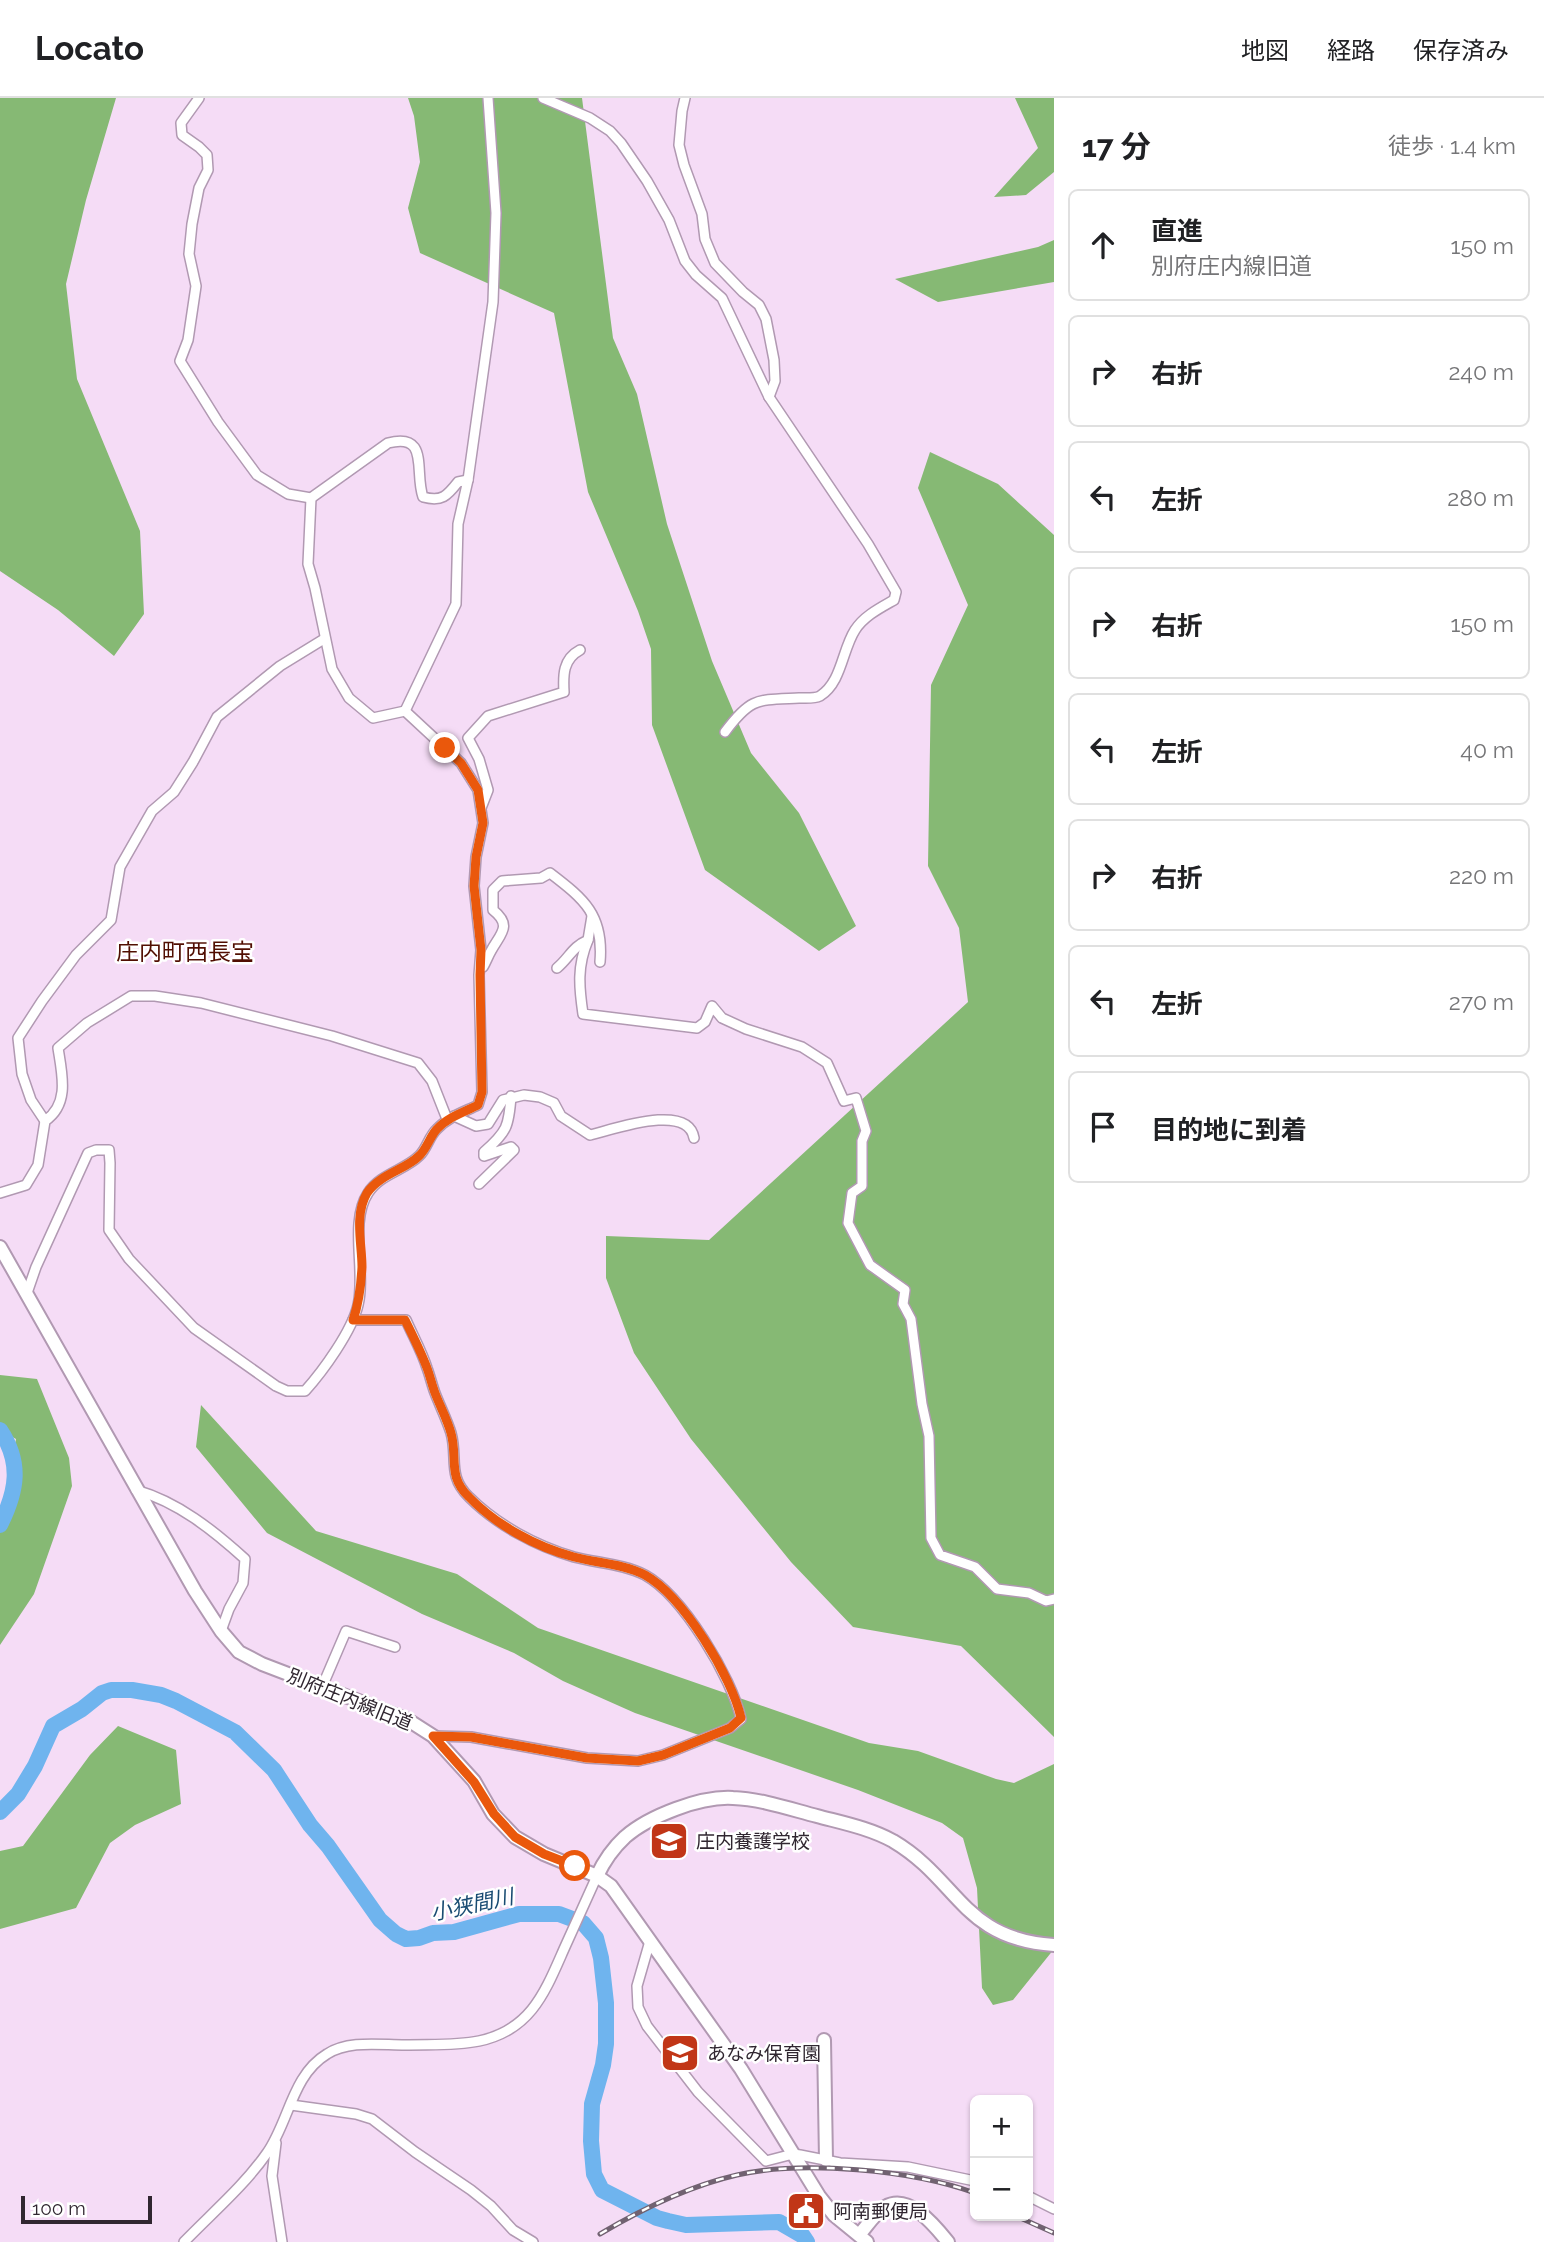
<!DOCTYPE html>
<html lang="ja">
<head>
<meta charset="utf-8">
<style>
  body { margin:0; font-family:Raleway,"Noto Sans JP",sans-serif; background:#f2f2f2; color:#202124 }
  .controls { position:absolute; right:21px; bottom:21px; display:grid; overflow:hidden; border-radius:10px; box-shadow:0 2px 5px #0004 }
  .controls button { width:63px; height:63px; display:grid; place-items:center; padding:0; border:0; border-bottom:2px solid #e0e0e0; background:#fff; color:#202124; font:35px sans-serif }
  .scale { position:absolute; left:21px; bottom:18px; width:131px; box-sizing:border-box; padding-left:7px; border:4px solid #302630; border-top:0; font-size:19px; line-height:24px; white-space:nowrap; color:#302630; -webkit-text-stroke:5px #fff; paint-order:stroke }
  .stop { position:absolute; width:21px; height:21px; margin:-16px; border:5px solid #ea580c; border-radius:50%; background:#fff }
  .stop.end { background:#ea580c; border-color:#fff; box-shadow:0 2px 7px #0008 }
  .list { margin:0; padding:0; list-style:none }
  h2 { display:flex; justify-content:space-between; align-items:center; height:91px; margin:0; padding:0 28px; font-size:30px }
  h2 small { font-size:23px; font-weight:400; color:#757577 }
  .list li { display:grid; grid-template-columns:46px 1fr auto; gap:21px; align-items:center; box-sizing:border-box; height:112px; margin:0 14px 14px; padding:0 14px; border:2px solid #e0e0e0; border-radius:10px }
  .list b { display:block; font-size:26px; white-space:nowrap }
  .list p { margin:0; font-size:23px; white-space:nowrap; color:#757577 }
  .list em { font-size:23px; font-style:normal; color:#757577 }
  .icon { flex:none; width:38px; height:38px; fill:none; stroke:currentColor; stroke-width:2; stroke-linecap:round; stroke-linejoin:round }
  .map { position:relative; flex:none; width:1054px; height:2144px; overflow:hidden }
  header { display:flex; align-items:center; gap:42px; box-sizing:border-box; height:98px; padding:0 35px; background:#fff; border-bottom:2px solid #e0e0e0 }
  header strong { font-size:33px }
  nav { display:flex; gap:38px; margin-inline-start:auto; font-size:24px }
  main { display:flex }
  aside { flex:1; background:#fff }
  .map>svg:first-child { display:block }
  .forest { fill:#86b974 }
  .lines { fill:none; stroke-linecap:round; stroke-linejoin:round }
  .river { stroke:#6fb4ee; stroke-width:16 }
  .street-casing { stroke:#b199b2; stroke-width:12 }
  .secondary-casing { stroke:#b199b2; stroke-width:16 }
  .street { stroke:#fff; stroke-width:9 }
  .secondary { stroke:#fff; stroke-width:12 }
  .rail-casing { stroke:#716271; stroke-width:5 }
  .rail { stroke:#fff; stroke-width:2.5; stroke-dasharray:8; stroke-linecap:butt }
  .route { stroke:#ea580c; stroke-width:9 }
  .labels { text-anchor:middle; stroke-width:5; stroke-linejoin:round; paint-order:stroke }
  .street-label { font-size:19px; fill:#302630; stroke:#fff }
  .poi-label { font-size:19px; fill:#302630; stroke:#fff; text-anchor:start }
  .water-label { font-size:21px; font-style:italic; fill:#194b72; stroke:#fff }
  .quarter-label { font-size:23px; fill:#510e02; stroke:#fff }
</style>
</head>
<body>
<header>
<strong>Locato</strong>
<nav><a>地図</a><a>経路</a><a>保存済み</a></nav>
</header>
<main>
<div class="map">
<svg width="1054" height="2144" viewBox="0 0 1054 2144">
  <rect width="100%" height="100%" fill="#f5dcf6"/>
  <!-- forest -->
  <g class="forest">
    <polygon points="0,0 116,0 86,102 66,186 77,281 140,433 144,516 114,558 58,512 0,473"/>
    <polygon points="408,0 582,0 613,240 637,296 667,426 712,563 751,655 799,715 856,828 819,853 705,772 652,627 651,551 638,513 588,394 554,215 420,155 408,110 420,64 414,18"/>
    <polygon points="1015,0 1054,0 1054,74 1026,97 994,99 1038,50"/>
    <polygon points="1054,142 1054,184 938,204 895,181 1038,149"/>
    <polygon points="930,354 998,386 1054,437 1054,1639 961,1548 853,1529 791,1464 691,1341 634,1255 606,1180 606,1138 709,1142 968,904 959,830 928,768 931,587 968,507 918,390"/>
    <polygon points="0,1277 37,1281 69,1360 72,1388 34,1496 0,1547 0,1428 16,1341 0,1332"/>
    <polygon points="201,1307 316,1433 457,1476 538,1530 869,1645 918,1653 996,1681 1014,1685 1054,1666 1054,1851 1013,1902 993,1907 982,1890 977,1790 963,1740 942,1725 858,1692 635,1615 563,1583 514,1555 422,1516 267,1435 196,1349"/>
    <polygon points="118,1628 176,1652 181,1706 135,1727 110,1745 76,1810 0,1831 0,1753 23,1748 90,1657"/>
  </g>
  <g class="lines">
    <!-- river -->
    <g class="river">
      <path d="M 0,1332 C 22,1365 17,1393 0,1427"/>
      <polyline points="0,1714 18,1696 35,1668 53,1628 82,1611 102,1595 111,1592 132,1592 161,1597 176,1603 235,1634 274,1672 310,1727 328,1748 380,1822 396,1836 406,1841 419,1840 433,1835 454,1834 519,1816 559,1816 583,1825 596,1840 601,1860 606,1905 606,1946 603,1967 592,2006 591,2043 594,2076 602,2092 657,2120 668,2123 686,2127 779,2124 803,2138 807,2144"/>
    </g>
    <!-- street casing -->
    <g class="street-casing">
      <g id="street">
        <path d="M 199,0 L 181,25 L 182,37 L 199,49 L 207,57 L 208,72 L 199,90 L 192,126 L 189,156 L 196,188 L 188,242 L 180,263 L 218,324 L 257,377 L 288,396 L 311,400 L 388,345 C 430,334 414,374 423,399 C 442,404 447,398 458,384 L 468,382"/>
        <path d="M 543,0 L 590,20 L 610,33 L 621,45 L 647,83 L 669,122 L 685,163 L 696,177 L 722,200 L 769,299 L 868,446 L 896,494 L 894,502 C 880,510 864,518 855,532 C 842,552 842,584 820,598 C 814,601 805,600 799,600 C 757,602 751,599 725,634"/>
        <polyline points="685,0 682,13 679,47 684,67 702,116 705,141 715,165 743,194 759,207 766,221 774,262 775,283 769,299"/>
        <polyline points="311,400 308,466 315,490 332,571 349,600 373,620 405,613"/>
        <polyline points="405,613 456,506 458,426 468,382 493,204 496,115 488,0"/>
        <path d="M 481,710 L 488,692 L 479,661 L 468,640 L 488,618 L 564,594 C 563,577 563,561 580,552"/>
        <path d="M 588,842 C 577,868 579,889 583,916 L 697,930 L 705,924 L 712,908 L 722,920 L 746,931 L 802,949 L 827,965 L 844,1003 L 856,1000 L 866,1033 L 862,1043 L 862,1088 L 852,1095 L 848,1125 L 870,1167 L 905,1192 L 903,1206 L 911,1221 L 922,1306 L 929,1338 L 931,1440 L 940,1457 L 975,1469 L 997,1491 L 1029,1495 L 1046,1503 L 1054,1501"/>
        <path d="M 483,869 C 486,864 488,858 491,853 C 500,836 513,828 493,812 L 493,792 L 502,783 L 541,780 L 550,775 C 584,801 604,817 600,864"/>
        <path d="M 557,870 C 570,859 572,849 588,842 L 592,818"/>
        <path d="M 454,1018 L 476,1028 L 488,1026 L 503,1002 L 524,997 L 540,999 L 554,1005 L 561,1018 L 590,1037 C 612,1032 688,1004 694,1040"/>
        <polyline points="45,1023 31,1002 22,976 18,940 42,903 76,857 111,822 120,769 152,713 174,694 193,664 217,619 280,568 324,541"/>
        <path d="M 479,1086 L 514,1052 L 511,1049 L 484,1058 L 484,1054 C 507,1034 509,1028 511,998"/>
        <path d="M 0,1095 L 26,1087 L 38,1067 L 45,1023 C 70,1006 62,976 58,950 L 87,925 L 131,898 L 155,898 L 201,905 L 332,938 L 418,965 L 432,983 L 447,1021"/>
        <path d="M 27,1195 L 36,1169 L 88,1055 L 96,1052 L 109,1052 L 110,1065 L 109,1132 L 129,1161 L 194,1230 L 276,1288 L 287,1293 L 305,1293 C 323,1273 352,1233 358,1207 C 366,1174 349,1124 368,1095 C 380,1076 405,1072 419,1058 C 427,1051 429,1038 437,1031 C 448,1019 464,1014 478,1007 L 482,994 L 479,877 L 481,852 L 474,788 L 476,759 L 483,725 L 478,692 L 461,665 L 405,613"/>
        <path d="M 353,1222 L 406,1222 C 413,1238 422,1254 427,1270 C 430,1278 432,1287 435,1295 C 440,1308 447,1322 451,1335 C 458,1360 447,1378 469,1399 C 497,1427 536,1448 574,1459 C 597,1465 624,1466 645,1477 C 683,1498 732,1580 741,1621 L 730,1630 L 663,1657 L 638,1663 L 587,1660 L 471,1639 L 433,1638"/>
        <path d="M 136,1392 C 178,1404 213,1432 245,1461 L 243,1485 L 229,1511 L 221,1533"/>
        <polyline points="322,1589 346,1533 395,1549"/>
        <polyline points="650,1843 637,1888 638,1909 647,1928 698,1994 766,2063 793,2056 800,2057 840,2065 908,2069 975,2083"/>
        <polyline points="291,2007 356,2016 372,2021 415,2054 471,2092 491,2108 513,2132 533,2144"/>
        <polyline points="276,2045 272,2078 282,2144"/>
        <polyline points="1028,2098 1054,2111"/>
        <path d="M 184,2144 C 212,2115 244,2088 267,2055 C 289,2024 292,1977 327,1956 C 349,1942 379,1947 405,1947 C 429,1946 455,1948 479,1943 C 531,1932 545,1894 564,1851 C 575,1827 586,1802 597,1778"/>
      </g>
    </g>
    <!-- secondary casing -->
    <g class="secondary-casing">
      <g id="secondary">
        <polyline points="0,1149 195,1493 221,1533 239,1554 262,1566 408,1622 433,1638 474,1683 493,1716 515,1739 544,1756 597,1778 611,1788 741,1971 819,2098 834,2117 867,2144"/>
        <path d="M 597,1778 C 604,1763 612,1751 625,1739 C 649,1718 701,1698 733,1700 C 761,1701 790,1711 817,1718 C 843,1725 869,1730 893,1743 C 959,1782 962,1841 1054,1847"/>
        <polyline points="824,1942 826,2062"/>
        <path d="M 859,2137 C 867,2128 875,2115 885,2109 C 909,2095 935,2128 948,2144"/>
      </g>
    </g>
    <!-- street -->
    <use href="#street" class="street"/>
    <!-- secondary -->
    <use href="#secondary" class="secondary"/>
    <!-- rail casing -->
    <g class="rail-casing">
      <g id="rail">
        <polyline points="1016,2118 1054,2135"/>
        <path d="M 600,2136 C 642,2111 689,2088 737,2077 C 803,2062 912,2072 975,2095"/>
      </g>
    </g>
    <!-- rail -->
    <use href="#rail" class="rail"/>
  </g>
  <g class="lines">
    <!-- route -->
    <path class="route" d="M 445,650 L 461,665 L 478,692 L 483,725 L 476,759 L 474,788 L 481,852 L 480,877 L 482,994 L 478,1007 C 464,1014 448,1019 437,1031 C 430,1038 427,1051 419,1058 C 405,1072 380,1076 367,1095 C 354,1117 362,1146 362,1169 C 361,1188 359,1205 353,1222 L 405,1222 C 413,1238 421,1254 427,1270 C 430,1278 432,1287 435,1295 C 440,1308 447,1321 451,1335 C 458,1360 447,1378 469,1399 C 496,1427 536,1449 574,1459 C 597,1465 624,1466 645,1477 C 683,1498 732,1579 741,1620 L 730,1630 L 663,1657 L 638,1663 L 587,1660 L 471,1639 L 433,1638 L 474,1684 L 494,1716 L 515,1739 L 544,1756 L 575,1768"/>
  </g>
  <!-- icons -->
  <defs>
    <g id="school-square" transform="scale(2.0125)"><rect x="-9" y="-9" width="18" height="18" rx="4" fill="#c13617" stroke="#fff"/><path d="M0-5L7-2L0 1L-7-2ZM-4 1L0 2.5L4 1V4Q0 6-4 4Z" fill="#fff"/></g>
    <g id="civic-square" transform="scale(2.0125)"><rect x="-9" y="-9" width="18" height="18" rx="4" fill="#c13617" stroke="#fff"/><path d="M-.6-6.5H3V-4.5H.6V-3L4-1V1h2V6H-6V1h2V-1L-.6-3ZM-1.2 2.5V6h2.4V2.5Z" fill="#fff"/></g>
  </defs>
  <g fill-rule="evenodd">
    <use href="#school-square" x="669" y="1743"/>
    <use href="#school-square" x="680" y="1955"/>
    <use href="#civic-square" x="806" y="2113"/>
  </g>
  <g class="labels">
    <!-- street labels -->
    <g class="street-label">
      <text transform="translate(350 1601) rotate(22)" y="7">別府庄内線旧道</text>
    </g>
    <!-- poi labels -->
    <g class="poi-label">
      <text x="696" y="1750">庄内養護学校</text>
      <text x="707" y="1962">あなみ保育園</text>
      <text x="833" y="2120">阿南郵便局</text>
    </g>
    <!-- water labels -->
    <g class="water-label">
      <text transform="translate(472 1807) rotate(-12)" y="7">小狭間川</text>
    </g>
    <!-- quarter labels -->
    <g class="quarter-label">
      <text x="185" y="862">庄内町西長宝</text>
    </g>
  </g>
</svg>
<div class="controls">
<button>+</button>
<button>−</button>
</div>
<div class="scale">100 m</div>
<div class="stop" style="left:575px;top:1768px"></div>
<div class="stop end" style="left:445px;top:650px"></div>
</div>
<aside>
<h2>17 分<small>徒歩 · 1.4 km</small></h2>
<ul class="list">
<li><svg class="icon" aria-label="ahead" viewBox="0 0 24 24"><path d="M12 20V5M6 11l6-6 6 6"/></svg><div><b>直進</b><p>別府庄内線旧道</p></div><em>150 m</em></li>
<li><svg class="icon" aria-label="right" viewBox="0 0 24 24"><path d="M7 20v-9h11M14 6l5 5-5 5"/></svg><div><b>右折</b></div><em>240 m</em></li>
<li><svg class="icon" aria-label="left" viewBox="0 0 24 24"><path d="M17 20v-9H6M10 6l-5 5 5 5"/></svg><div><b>左折</b></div><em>280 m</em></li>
<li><svg class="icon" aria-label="right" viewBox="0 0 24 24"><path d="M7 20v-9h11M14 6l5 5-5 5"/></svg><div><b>右折</b></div><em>150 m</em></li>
<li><svg class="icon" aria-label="left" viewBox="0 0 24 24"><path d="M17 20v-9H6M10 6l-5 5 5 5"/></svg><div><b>左折</b></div><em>40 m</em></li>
<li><svg class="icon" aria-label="right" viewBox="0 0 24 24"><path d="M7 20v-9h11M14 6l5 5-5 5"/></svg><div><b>右折</b></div><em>220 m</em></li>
<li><svg class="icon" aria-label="left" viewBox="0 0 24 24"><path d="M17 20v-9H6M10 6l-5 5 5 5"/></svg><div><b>左折</b></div><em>270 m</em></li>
<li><svg class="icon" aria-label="arrive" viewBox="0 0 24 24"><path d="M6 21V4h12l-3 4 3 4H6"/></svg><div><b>目的地に到着</b></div></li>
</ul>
</aside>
</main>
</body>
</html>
